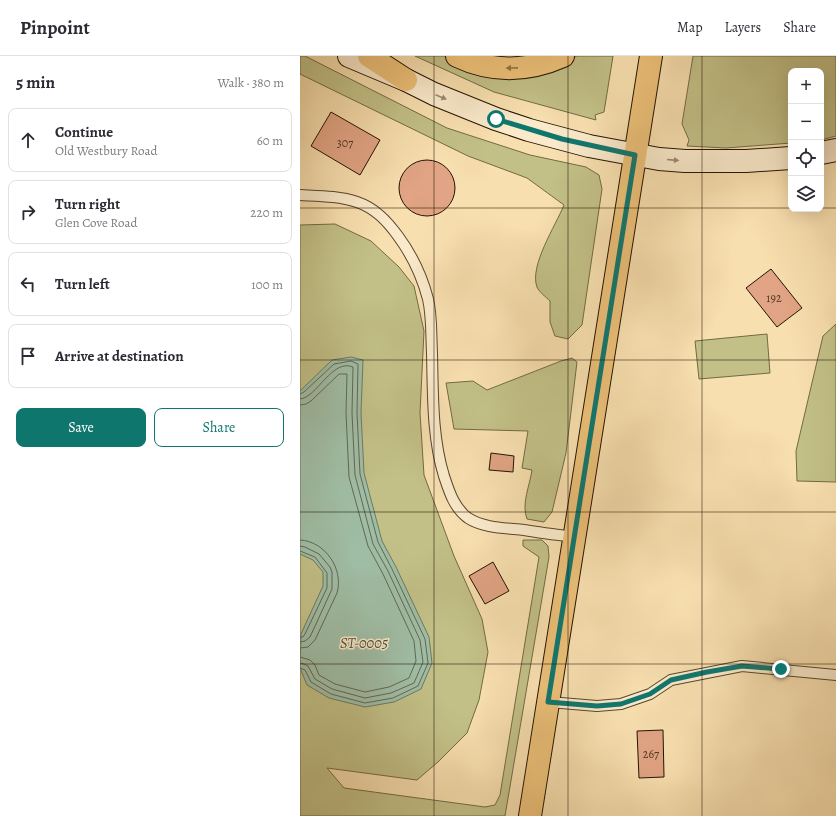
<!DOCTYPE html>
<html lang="en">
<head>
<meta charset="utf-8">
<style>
  body { margin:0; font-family:Alegreya,serif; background:#f2f2f3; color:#2b2b33 }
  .controls { position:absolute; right:12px; top:12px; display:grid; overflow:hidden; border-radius:8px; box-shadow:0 4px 16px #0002 }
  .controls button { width:36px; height:36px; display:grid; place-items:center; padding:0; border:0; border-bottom:1px solid #e1e1e2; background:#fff; color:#2b2b33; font:20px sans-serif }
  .stop { position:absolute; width:12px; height:12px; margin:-9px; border:3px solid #0f766e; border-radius:50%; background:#fff }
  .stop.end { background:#0f766e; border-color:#fff; box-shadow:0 1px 4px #0008 }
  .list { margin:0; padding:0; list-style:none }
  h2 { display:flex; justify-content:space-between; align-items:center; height:52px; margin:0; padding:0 16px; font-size:17px }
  h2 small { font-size:13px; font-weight:400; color:#7c7c81 }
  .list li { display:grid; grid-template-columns:26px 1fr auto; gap:12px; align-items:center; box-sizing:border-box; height:64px; margin:0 8px 8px; padding:0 8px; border:1px solid #e1e1e2; border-radius:8px }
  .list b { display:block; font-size:15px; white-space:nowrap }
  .list p { margin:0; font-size:13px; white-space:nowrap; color:#7c7c81 }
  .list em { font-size:13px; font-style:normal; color:#7c7c81 }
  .actions { display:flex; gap:8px; padding:12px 16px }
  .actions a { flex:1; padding:9px 0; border:1px solid #0f766e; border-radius:8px; text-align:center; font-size:14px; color:#0f766e }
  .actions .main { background:#0f766e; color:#fff }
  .icon { flex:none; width:22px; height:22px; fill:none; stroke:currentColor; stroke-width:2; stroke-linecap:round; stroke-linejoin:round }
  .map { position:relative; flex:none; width:536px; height:760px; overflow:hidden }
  header { display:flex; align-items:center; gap:24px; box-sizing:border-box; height:56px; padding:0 20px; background:#fff; border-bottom:1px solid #e1e1e2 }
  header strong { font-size:19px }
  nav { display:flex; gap:22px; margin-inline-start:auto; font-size:14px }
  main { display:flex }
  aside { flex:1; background:#fff }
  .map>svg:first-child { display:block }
  .green { fill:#c2c087; stroke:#726a44 }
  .water { fill:#9fbda5; stroke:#6d7964 }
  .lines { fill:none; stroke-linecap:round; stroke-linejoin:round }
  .shore { stroke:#616854; stroke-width:1 }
  .building { fill:#e1a484; stroke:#231302 }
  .lane-casing { stroke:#58462d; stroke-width:12 }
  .secondary-casing { stroke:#231302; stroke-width:24 }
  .primary-casing { stroke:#231302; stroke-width:24 }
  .highway-casing { stroke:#231302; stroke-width:24 }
  .lane { stroke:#faeacb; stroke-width:10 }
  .secondary { stroke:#faeacb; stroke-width:22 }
  .primary { stroke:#ecc078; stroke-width:22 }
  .highway { stroke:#ecc078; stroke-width:22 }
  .oneway { fill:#927243 }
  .oneway2 { fill:#998971 }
  .route { stroke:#0f766e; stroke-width:5 }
  .grid { fill:none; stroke:#231302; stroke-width:1; stroke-opacity:0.55 }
  .labels { text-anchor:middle; stroke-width:3; stroke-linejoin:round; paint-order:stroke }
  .number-label { font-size:12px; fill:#523722 }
  .water-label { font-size:15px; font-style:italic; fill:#4e4e3b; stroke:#faeacb }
</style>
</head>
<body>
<header>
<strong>Pinpoint</strong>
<nav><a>Map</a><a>Layers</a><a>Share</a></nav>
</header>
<main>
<aside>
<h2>5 min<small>Walk · 380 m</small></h2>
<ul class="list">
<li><svg class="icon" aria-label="ahead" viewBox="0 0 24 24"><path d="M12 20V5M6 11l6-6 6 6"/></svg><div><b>Continue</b><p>Old Westbury Road</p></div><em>60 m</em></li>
<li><svg class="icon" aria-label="right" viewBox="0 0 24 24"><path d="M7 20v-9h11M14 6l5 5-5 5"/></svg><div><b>Turn right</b><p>Glen Cove Road</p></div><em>220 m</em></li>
<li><svg class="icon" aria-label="left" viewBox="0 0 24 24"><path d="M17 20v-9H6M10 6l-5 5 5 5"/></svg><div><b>Turn left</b></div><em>100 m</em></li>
<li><svg class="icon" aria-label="arrive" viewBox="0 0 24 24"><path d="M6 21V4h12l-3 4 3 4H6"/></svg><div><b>Arrive at destination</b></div></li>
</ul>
<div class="actions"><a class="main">Save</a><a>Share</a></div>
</aside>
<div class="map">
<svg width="536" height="760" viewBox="0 0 536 760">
  <rect width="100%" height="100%" fill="#f8dfaf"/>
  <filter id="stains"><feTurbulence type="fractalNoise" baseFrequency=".005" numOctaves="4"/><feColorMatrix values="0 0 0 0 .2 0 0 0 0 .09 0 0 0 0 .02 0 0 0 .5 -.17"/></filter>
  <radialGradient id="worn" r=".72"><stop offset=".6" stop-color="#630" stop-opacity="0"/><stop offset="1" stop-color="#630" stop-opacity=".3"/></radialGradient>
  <!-- green -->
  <g class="green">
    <path d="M 0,0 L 5,0 L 147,72 L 230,99 L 286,111 L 299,119 L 302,133 L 282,269 L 268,283 L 255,280 L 250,266 L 250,245 C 246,241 239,236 237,231 C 229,210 256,169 264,149 L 227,122 L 168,100 L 0,18 Z"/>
    <polygon points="115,0 146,0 165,11 243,15 277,0 313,0 304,56 295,59 296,64 194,36"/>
    <polygon points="393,0 536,0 536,80 521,84 521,15 491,15 491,87 426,92 387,90 389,84 382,68"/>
    <polygon points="35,168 71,185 99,211 114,230 124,275 120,357 124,419 154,500 182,563 188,596 179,644 167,677 138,706 117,724 27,712 44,732 185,751 195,749 200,739 239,501 223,490 223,484 242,484 248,490 249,501 205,760 0,760 0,169"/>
    <polygon points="536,268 536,426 497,425 496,395 523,280"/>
    <polygon points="467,278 470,317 399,323 395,285"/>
    <path d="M 272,302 L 277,306 L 266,397 L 252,456 L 244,466 L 227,463 C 221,448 230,429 232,414 L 222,412 L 228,375 L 154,373 L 146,327 L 173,325 L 187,334 L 261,305 Z"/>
  </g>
  <!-- water -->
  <polygon class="water" points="51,301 63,304 61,357 64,417 82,485 96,511 129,581 132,607 121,633 94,646 65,651 29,642 7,629 0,612 1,578 23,530 23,516 13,504 0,498 0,335 32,304"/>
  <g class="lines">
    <!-- shore -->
    <g class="shore">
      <polyline points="0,338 4,336 34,308 51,305 58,308 57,357 60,418 78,486 92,513 125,583 128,607 118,630 93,642 65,647 31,638 11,626 5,614 0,612"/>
      <path d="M 0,343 C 17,342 32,302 53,311 L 52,357 L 55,419 L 73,488 L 88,515 L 120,584 L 123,606 L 114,627 L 91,637 L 65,642 L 32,633 L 15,623 L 8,610 L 4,608 L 0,607"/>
      <polyline points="0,349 6,348 11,345 39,318 47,318 46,357 49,421 68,490 83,518 114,585 116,605 109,622 89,631 65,636 35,628 19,619 15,609 10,604 0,601"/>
      <path d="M 0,484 C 25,485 44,513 37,537 L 15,584 L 8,591 L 0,592"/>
      <polyline points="0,490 5,491 19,498 30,511 32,516 32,533 10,581 5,585 0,586"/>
      <polyline points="0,495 15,501 27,517 27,532 5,578 3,581 0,581"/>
    </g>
  </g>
  <!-- building -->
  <g class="building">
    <polygon points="31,56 80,84 60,119 11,90"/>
    <circle cx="127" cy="132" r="28"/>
    <polygon points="471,213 502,252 477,271 446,232"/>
    <polygon points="191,397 214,400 213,416 189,414"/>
    <polygon points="193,506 209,535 185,548 169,520"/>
    <polygon points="363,674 364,721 339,722 337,675"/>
  </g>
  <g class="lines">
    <!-- lane casing -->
    <g class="lane-casing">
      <g id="lane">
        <path d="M 0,139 C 19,140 39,140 57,146 C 75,152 87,165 98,180 C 112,199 122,220 128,243 C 132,260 131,279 132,297 C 133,338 132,381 144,420 C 149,435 154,452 168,462 C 183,472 206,472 224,474 C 241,477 258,479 275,481"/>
        <polyline points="249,646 297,650 321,648 350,638 371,624 442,610 536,619"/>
      </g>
    </g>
    <!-- secondary casing -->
    <g class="secondary-casing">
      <g id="secondary">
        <polyline points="49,0 106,24 134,38 196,63 229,74 289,90 359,103 385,105 446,105 491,102"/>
        <polyline points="521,97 536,94"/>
      </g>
    </g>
    <!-- primary casing -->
    <g class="primary-casing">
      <polyline id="primary" points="230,760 351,0"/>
    </g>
    <!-- highway casing -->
    <g class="highway-casing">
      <g id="highway">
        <polyline points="69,0 106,24"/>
        <path d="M 157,0 C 193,17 227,16 263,0"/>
      </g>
    </g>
    <!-- lane -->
    <use href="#lane" class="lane"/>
    <!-- secondary -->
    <use href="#secondary" class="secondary"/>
    <!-- primary -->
    <use href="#primary" class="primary"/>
    <!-- highway -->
    <use href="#highway" class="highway"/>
  </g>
  <!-- one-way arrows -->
  <defs><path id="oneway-solid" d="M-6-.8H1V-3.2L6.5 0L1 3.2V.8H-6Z"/></defs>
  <use class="oneway" href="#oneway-solid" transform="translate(212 12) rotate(179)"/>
  <g class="oneway2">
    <use href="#oneway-solid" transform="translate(141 41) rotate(23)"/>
    <use href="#oneway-solid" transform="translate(373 104) rotate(5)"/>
  </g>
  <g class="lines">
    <!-- route -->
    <polyline class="route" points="196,63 262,83 335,99 248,646 297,650 321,648 350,638 371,624 407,616 442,610 481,613"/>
  </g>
  <!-- grid -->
  <path class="grid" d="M 134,0 L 134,760M 268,0 L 268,760M 402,0 L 402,760M 0,152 L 491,152M 521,152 L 536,152M 0,304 L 536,304M 0,456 L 536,456M 0,608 L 536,608"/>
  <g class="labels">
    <!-- number labels -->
    <g class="number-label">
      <text x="45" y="91">307</text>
      <text x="474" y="246">192</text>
      <text x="351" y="702">267</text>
    </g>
    <!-- water labels -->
    <g class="water-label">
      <text x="64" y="592">ST-0005</text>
    </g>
  </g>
  <rect width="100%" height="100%" filter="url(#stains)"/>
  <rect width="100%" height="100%" fill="url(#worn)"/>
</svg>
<div class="controls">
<button>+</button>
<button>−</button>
<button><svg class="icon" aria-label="locate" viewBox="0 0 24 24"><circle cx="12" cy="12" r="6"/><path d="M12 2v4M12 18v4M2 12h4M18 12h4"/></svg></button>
<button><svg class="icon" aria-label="layers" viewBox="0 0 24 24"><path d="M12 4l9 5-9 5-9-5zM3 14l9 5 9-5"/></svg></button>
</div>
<div class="stop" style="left:196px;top:63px"></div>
<div class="stop end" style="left:481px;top:613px"></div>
</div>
</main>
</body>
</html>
